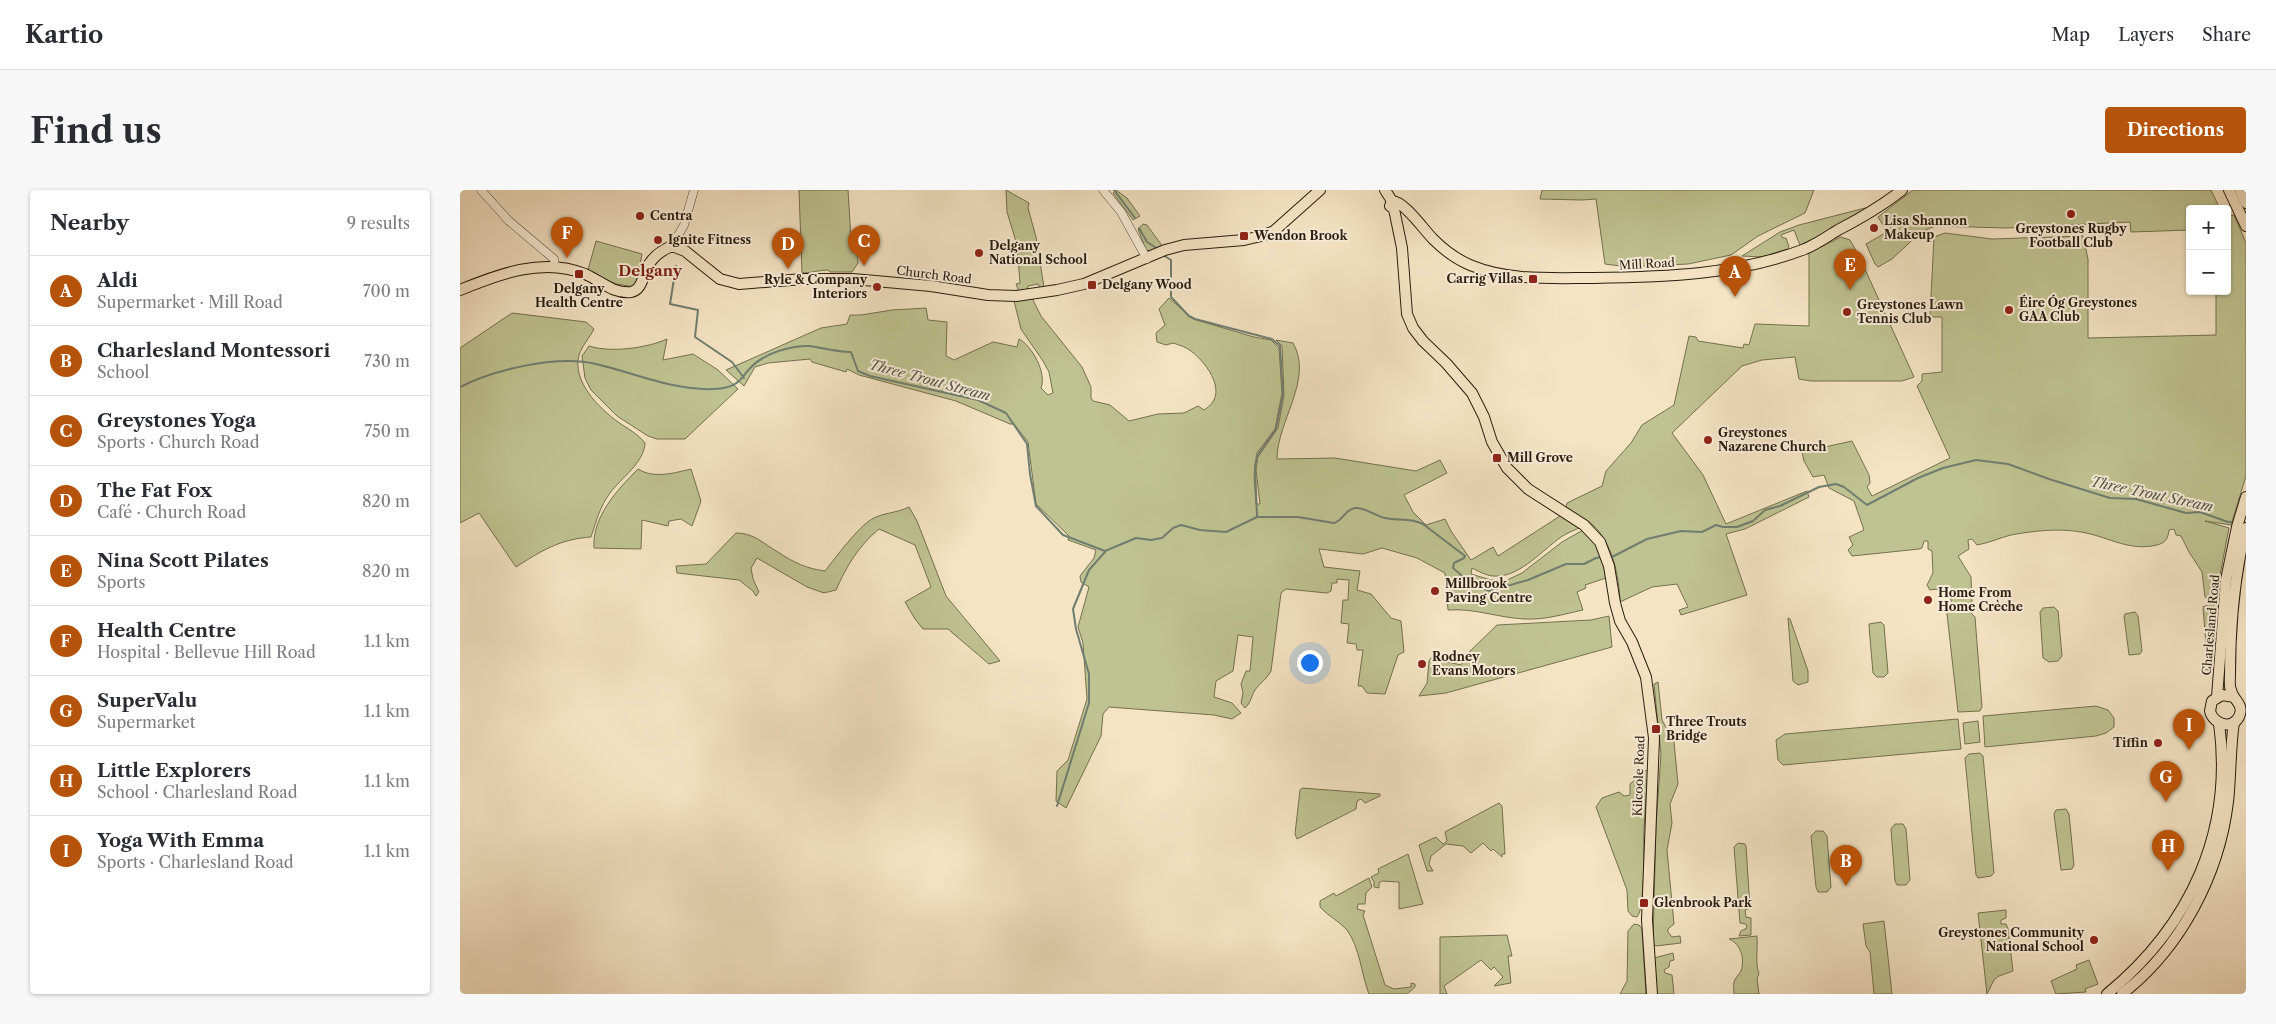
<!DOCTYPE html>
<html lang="en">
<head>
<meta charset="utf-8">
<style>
  body { margin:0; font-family:"Libre Caslon Text",serif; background:#f7f7f7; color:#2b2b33 }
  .controls { position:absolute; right:15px; top:15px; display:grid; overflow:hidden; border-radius:5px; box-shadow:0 1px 4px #0004 }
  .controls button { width:45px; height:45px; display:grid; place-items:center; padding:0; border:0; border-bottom:1px solid #e1e1e2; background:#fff; color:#2b2b33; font:25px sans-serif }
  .you { position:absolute; left:849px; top:472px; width:18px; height:18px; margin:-12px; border:4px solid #fff; border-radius:50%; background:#1a73e8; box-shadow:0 0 0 8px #1a73e833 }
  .badge { display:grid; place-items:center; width:32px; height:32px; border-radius:50%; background:#b45309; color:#fff; font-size:16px; font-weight:700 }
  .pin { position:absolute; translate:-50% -41px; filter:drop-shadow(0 1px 2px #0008) }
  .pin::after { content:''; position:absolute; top:26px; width:18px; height:15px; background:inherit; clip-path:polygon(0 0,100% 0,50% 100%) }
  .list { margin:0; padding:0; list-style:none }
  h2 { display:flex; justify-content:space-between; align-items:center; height:65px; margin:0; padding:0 20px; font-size:21px }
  h2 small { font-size:16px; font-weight:400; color:#7c7c81 }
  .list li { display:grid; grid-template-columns:32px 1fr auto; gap:15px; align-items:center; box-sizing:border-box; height:70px; padding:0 20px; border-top:1px solid #e1e1e2 }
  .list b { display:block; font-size:19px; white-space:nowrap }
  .list p { margin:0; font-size:16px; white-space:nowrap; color:#7c7c81 }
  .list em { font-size:16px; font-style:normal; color:#7c7c81 }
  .map { position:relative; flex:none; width:1786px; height:804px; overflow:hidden; border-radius:5px }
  header { display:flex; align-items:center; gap:30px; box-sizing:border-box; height:70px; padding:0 25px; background:#fff; border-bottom:1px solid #e1e1e2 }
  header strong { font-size:24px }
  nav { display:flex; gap:28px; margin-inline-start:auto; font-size:18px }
  .intro { display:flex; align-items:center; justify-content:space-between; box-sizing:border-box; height:120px; padding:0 30px }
  h1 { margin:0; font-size:35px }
  .button { padding:12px 22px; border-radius:5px; background:#b45309; color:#fff; font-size:18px; font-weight:700 }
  main { display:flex; gap:30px; padding:0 30px }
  aside { flex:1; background:#fff; border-radius:5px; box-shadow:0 1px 4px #0004 }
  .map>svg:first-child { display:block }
  .green { fill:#bfc391; stroke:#747050 }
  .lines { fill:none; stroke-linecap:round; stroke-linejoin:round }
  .stream { stroke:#6f7e70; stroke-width:2 }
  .minor-casing { stroke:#5d4e3d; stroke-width:9 }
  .major-casing { stroke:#2a1c10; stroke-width:12 }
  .minor { stroke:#f8edd9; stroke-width:8 }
  .major { stroke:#f5e4c4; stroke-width:10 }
  .poi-dot { fill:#8f2418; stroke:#f8edd9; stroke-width:2 }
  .labels { text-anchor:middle; stroke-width:4; stroke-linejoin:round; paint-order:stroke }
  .poi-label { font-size:12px; font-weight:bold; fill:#2a1c10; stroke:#f8edd9; text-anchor:start }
  .street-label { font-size:12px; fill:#2a1c10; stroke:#f8edd9 }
  .water-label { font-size:14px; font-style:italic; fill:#525548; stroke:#f8edd9 }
  .quarter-label { font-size:15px; font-weight:bold; fill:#7a1f14; stroke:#f8edd9 }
</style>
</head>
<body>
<header>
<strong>Kartio</strong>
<nav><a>Map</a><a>Layers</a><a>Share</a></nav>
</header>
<div class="intro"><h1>Find us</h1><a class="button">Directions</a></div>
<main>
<aside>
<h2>Nearby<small>9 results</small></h2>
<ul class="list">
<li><span class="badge">A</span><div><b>Aldi</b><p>Supermarket · Mill Road</p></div><em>700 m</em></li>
<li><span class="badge">B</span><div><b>Charlesland Montessori</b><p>School</p></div><em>730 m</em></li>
<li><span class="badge">C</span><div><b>Greystones Yoga</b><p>Sports · Church Road</p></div><em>750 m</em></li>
<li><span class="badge">D</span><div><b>The Fat Fox</b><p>Café · Church Road</p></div><em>820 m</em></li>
<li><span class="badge">E</span><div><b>Nina Scott Pilates</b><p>Sports</p></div><em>820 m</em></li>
<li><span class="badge">F</span><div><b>Health Centre</b><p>Hospital · Bellevue Hill Road</p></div><em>1.1 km</em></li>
<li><span class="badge">G</span><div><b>SuperValu</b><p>Supermarket</p></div><em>1.1 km</em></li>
<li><span class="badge">H</span><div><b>Little Explorers</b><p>School · Charlesland Road</p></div><em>1.1 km</em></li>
<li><span class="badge">I</span><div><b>Yoga With Emma</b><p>Sports · Charlesland Road</p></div><em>1.1 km</em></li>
</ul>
</aside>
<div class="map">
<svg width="1786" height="804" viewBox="0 0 1786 804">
  <rect width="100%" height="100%" fill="#f5e4c4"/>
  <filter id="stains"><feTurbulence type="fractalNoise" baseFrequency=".004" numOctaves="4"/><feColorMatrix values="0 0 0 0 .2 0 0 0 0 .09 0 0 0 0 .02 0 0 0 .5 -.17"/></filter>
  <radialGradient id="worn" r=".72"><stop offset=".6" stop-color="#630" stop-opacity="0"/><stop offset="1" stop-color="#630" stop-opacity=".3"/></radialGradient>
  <!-- green -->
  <g class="green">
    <path d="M 339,0 L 388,0 L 391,49 L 396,49 L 398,73 L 392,82 L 370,82 L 368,80 C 359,80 352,83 342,83 Z"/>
    <polygon points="546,0 569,13 568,18 576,47 584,97 581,99 578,94 568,96 567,101 559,102 556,94 560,93 557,55 547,22"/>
    <polygon points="656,0 667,8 680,26 673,30 653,3"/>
    <polygon points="1082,0 1354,0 1345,23 1298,46 1271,65 1228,74 1168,77 1145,74 1136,9 1122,10 1080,9"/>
    <polygon points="1453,0 1751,0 1760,19 1730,19 1730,40 1671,42 1670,32 1547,38 1475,36 1461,42 1432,69 1418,77 1415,74 1406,54 1427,42 1418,27"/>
    <polygon points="1409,17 1409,18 1384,34 1340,55 1334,40 1321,45 1323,48 1326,48 1329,57 1327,59 1302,67 1282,66 1320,42 1339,35"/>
    <path d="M 1774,25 L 1786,53 L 1786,286 L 1771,335 L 1745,331 L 1769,338 L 1759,390 L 1752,482 L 1743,478 L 1743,473 L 1747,468 L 1743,417 L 1750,414 L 1750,409 L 1745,407 L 1742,382 L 1729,362 L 1721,346 L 1716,345 L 1714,339 L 1709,340 C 1708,351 1704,354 1692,356 C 1666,360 1646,346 1621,342 C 1599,338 1572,341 1551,345 C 1539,348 1529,353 1517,355 L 1512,349 L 1508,350 L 1509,359 L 1498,366 L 1511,387 L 1512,416 L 1510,417 L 1510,422 L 1515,427 L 1522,517 L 1520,521 L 1498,522 L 1487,424 L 1492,417 L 1490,404 L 1480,404 L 1477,399 L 1470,400 L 1467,395 L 1473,383 L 1472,361 L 1468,359 L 1468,351 L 1464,351 L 1462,358 L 1459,359 L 1392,366 L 1388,360 L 1393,355 L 1389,347 L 1404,340 L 1394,311 L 1369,298 L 1364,285 L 1353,287 L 1344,271 L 1342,262 L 1392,251 L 1409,285 L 1410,293 L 1407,297 L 1412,306 L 1490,268 L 1457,196 L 1462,191 L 1462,184 L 1482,182 L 1482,127 L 1470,127 L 1474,47 L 1485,43 L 1532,49 L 1623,46 L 1628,69 L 1628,148 L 1756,145 L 1756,101 L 1767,101 L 1767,27 Z"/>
    <polygon points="683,34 687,35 703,57 690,61 686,60 678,39"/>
    <path d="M 1381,47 L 1390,50 L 1399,66 L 1454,187 L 1442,191 L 1351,191 L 1339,189 L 1335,167 L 1302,170 L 1282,176 L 1212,243 L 1243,285 L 1266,334 L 1347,301 L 1349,307 L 1285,339 L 1266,344 L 1287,405 L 1221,425 L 1219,420 L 1228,417 L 1217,394 L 1192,397 L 1160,412 C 1159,386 1153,354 1133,335 C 1126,328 1114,324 1105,320 L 1107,313 L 1142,296 L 1146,281 L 1171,253 L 1182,235 L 1214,215 L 1229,146 L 1236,147 L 1238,151 L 1283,158 L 1284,154 L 1289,155 L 1295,134 L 1349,136 L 1349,63 Z"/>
    <polygon points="136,51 182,64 178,85 181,86 175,97 156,94 128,80"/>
    <path d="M 572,108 L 581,126 L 622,177 L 631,197 L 631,208 L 633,211 L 650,215 L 669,231 L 698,224 L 724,223 L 738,216 L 744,220 C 770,205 748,174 731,161 C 726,157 719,155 713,153 L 706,155 L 697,152 L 696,143 L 705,135 L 699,119 L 709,108 L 733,129 L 794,147 L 811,150 L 819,158 L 822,203 L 815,239 L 797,263 L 794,286 L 796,314 L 800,314 L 796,280 L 798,267 L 818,238 L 824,205 L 822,156 L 816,150 L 833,153 C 854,189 817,231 817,269 L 875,268 L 956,281 L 980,270 L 987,283 L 944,305 L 953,322 L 966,335 L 985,329 L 991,341 L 1011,370 L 1033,357 L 1038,366 L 1100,326 L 1119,338 C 1113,341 1107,343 1101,347 C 1084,359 1060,386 1038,386 C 1028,387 1020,382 1012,378 L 1011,384 L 1031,390 L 1047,390 L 1062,383 L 1102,352 L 1123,340 L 1135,350 L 1149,387 L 1125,395 L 1126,398 L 1117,402 L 1123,420 C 1104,424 1085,430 1065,429 C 1039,428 1015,418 988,420 L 985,383 L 957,368 L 922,358 L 903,364 L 859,359 L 864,377 L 900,381 L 897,400 L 911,404 L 931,428 L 941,431 L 944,462 L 938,465 L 925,504 L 907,503 L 902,496 L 898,496 L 903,460 L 897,460 L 896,454 L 887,453 L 889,434 L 881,433 L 883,410 L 888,410 L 889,390 L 877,389 L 877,393 L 872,393 L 871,401 L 867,403 L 826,399 L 821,403 L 811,481 C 806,490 800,493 795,500 C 791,506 791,513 785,518 L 781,513 L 783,503 L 781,494 L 786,481 L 790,481 L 793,447 L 778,445 L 773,481 L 756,491 L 754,507 L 772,513 L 781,523 L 772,529 L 754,525 L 649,517 L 643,524 L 641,546 L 606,618 L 596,611 L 597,581 L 608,570 L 627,509 L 623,453 L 618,437 L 629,397 L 621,392 L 620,386 L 634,368 L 636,360 L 608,350 L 609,346 L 576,314 L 568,252 L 554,234 L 550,234 L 496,211 L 399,185 L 387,179 L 386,182 L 352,172 L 350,169 L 308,173 L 295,177 L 284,196 L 266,180 L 361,138 L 387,134 L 390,125 L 401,125 L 432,120 L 466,118 L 468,130 L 487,132 L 486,166 L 494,170 L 533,152 L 557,157 L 559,149 C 572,156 587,183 581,198 L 588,205 L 593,203 L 589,182 L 583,171 L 561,139 L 554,111 Z"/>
    <path d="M 52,123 L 126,132 L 134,139 C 130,147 122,156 119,165 C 112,192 139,218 158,232 C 168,239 177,243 185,253 C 184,273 161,288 150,303 C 140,316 136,332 131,347 C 100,349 81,361 56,377 L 19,323 L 0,333 L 0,158 Z"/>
    <path d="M 207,149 L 203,170 L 233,164 L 258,180 L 278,199 L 225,249 L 197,249 L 188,246 L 157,226 L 131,200 L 125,188 L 122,166 L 129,156 C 151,163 187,158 207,149 Z"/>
    <path d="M 178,279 C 194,289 214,283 231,279 L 241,311 L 232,336 L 221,329 L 209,331 L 208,336 L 182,330 L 181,359 L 134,358 C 132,327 157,300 178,279 Z"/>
    <path d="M 449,317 L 457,331 L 486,406 L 540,471 L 529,474 L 488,439 L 463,439 L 455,429 L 445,412 L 471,397 L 455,355 L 419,339 C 399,355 386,377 376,400 L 364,403 L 347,397 L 297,368 L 291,378 L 293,389 L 299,402 L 296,406 L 293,401 L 279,390 L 217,383 L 216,376 L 246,374 L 276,343 C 294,343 302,353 318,362 C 332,372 348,379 365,381 C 376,367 398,337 412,329 C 422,323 437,323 449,317 Z"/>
    <polygon points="1594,417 1598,421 1602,466 1598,471 1589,472 1583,468 1580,422 1583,418"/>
    <polygon points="1675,422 1678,426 1682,461 1680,464 1669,465 1664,426 1665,424"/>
    <polygon points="1149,426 1152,457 986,503 959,506 967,493 969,471 971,468 1001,475 1006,465 1037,435 1131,430"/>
    <polygon points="1328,428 1330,429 1348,481 1348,492 1338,495 1333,491"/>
    <polygon points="1421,432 1424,435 1428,483 1424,487 1417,487 1413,483 1409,436 1409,434"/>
    <polygon points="1198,492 1202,530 1214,552 1218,594 1210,614 1212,633 1207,660 1214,734 1208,739 1208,742 1212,747 1220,746 1221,753 1196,756 1193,754 1196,635 1201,564 1194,494"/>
    <polygon points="1636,516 1648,520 1654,528 1654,537 1646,543 1636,546 1525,557 1523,526"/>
    <polygon points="1498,529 1501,559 1323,575 1318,570 1316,550 1325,544"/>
    <polygon points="1518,531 1520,552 1505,554 1503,533"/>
    <polygon points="1520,563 1523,566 1534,683 1531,686 1518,688 1516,685 1505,568 1509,564"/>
    <path d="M 1188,580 C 1187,599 1185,619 1184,638 C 1183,655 1186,717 1177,727 L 1172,726 L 1168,721 L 1167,700 L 1136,617 L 1142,608 L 1159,602 L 1164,606 L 1170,605 L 1170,594 L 1177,588 L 1177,583 Z"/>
    <polygon points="842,598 920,604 920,606 905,613 901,609 897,611 896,619 837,649 835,644 840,600"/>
    <polygon points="1039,613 1042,616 1045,664 1042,664 1042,667 1033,659 1031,661 1023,653 1011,663 1003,656 986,654 971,666 969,674 973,681 967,681 959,655 976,647 983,654 987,651 985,642"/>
    <polygon points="1606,619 1609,624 1614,675 1612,679 1601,680 1594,624 1596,620"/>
    <polygon points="1435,634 1443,634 1446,639 1450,690 1446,695 1437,695 1435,691 1431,639"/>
    <polygon points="1356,641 1363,641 1367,646 1371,697 1367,702 1358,702 1356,697 1351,646"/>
    <polygon points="1278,653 1285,654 1286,656 1290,718 1285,720 1286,727 1291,728 1291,745 1279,746 1281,741 1287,738 1286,734 1280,733 1274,657"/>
    <polygon points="948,664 963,714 939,719 939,692 922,691 919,693 919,698 914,697 914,692 911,687 919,683 918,679"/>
    <path d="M 909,688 L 912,697 L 906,703 L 905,714 L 898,714 L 897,719 L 905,721 L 903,725 L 925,795 L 934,799 L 951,797 L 951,793 L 955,794 L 955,797 L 947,804 L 909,804 C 901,783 900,758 887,740 C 879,731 868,726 860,717 L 860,711 L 874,703 L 876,706 Z"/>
    <polygon points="1546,720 1546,728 1541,730 1541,734 1546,734 1548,739 1553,781 1539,786 1534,790 1527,804 1518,723"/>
    <polygon points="1424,731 1432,804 1414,804 1410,762 1406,756 1403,734"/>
    <polygon points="1174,734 1179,735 1182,739 1186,804 1160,804 1167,791 1168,741"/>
    <polygon points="1047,745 1052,766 1048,766 1051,793 1034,796 1043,787 1034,777 1031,780 1021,770 984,796 987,804 980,804 980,747"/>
    <path d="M 1297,746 C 1298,759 1295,773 1299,784 L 1297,788 L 1299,804 L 1274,804 C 1274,800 1273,795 1274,792 C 1275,788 1279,785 1281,781 C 1285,769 1281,754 1269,749 Z"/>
    <polygon points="1213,763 1214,770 1210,771 1209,777 1204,780 1205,783 1212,785 1214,804 1196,804 1194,768"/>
    <polygon points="1629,770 1638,794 1625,799 1626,802 1596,804 1591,791 1617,779 1616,775"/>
  </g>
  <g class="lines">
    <!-- stream -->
    <g class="stream">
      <polyline points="654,0 675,28"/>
      <polyline points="679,38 687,52 698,59"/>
      <polyline points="703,65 711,70 711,107 729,126 735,129 812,149 820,156 823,204 816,239 797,266 795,277 797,326"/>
      <polyline points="216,76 210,114 238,120 235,147 272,172 284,188"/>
      <path d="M 0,197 C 35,179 97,165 136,174 C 175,183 214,201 254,199 C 288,197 279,181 303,168 C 315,161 335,155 350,156 C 364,158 376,162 391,162 L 398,181 L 410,186 L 518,210 L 546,223 L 567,254 L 570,284 L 576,316 L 603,345 L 645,361 L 676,348 L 691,350 L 702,348 L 713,338 L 721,335 L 740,340 L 766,342 L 797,327 L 838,327 L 874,333 C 883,331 885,319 895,318 C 905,317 915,326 925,328 C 937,331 950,327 963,334 L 1005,366 L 1004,368 L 994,373 L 993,378 L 1014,396 L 1030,401 L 1068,390 L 1106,374 L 1124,374 L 1136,368 L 1143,367"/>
      <polyline points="1150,368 1187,349 1221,341 1242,342 1256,335 1263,337 1277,337 1293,331 1305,320 1320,316 1359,297 1376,294 1384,297 1407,315 1458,288 1483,278 1516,270 1548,274 1589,289 1650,308 1676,309 1726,323 1740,322 1768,332 1775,332"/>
      <polyline points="597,616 629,513 629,484 616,439 613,419 629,380 645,362"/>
    </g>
    <!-- minor casing -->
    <g class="minor-casing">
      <g id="minor">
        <polyline points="21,0 49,31 94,69 95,78"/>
        <polyline points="643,0 661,22 687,69"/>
        <polyline points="212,56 224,35 234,0"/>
      </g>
    </g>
    <!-- major casing -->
    <g class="major-casing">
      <g id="major">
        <path d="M 925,0 L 932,11 C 944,11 964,40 973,49 C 983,59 996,69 1010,75 C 1048,91 1092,88 1133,88 C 1205,87 1277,85 1345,59 C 1357,54 1368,46 1378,40 C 1401,28 1422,16 1442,0"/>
        <polyline points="1769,0 1786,36"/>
        <polyline points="1780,0 1786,13"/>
        <polyline points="932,11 930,16 934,19 942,58 947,124 953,138 963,151 986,173 1012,203 1024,227 1032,252 1047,278 1068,299 1124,335 1140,352 1149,376 1155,413 1160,431 1172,452 1186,487 1194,548 1187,730 1192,804"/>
        <path d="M 0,100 C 39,84 83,67 125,84 C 141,91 153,104 171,102 C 183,100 183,83 189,74 C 195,65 202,60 212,56 L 225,61 L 260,89 L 279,94 L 344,89 L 393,89 L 471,96 L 528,105 L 556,106 L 597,100 L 624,94 L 705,60 L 724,55 L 784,50 L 801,46 L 814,41 L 860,0"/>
        <polyline points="1757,507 1766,390 1777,337 1786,307"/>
        <path d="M 1774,507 L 1762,505 L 1752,511 L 1750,521 C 1753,535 1775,541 1780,524 C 1783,513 1773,510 1771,500 C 1769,496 1770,490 1770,485 C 1770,435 1774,387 1786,338"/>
        <path d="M 1647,804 C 1730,736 1774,642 1759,533"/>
        <path d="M 1662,804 C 1721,758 1759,685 1768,612 C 1771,585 1770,559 1774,532"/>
      </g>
    </g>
    <!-- minor -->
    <use href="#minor" class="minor"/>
    <!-- major -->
    <use href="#major" class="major"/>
  </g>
  <!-- markers -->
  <g class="poi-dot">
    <circle cx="1611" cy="24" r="5"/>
    <circle cx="180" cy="26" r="5"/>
    <circle cx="1414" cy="38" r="5"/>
    <rect x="779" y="41" width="10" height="10" rx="2.5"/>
    <circle cx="198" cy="50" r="5"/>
    <circle cx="519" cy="63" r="5"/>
    <rect x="114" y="79" width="10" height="10" rx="2.5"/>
    <rect x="1068" y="84" width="10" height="10" rx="2.5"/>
    <rect x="627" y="90" width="10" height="10" rx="2.5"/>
    <circle cx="417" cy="97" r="5"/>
    <circle cx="1549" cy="120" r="5"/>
    <circle cx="1387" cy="122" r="5"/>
    <circle cx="1248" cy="250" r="5"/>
    <rect x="1032" y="263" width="10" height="10" rx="2.5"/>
    <circle cx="975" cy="401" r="5"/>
    <circle cx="1468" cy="410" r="5"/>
    <circle cx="962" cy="474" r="5"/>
    <rect x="1191" y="534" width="10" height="10" rx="2.5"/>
    <circle cx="1698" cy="553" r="5"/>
    <rect x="1179" y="708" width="10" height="10" rx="2.5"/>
    <circle cx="1634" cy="750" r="5"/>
  </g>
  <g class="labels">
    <!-- poi labels -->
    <g class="poi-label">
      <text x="190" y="30">Centra</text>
      <text x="1424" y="35">Lisa Shannon<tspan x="1424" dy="14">Makeup</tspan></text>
      <text x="1611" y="43" text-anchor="middle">Greystones Rugby<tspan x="1611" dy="14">Football Club</tspan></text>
      <text x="794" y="50">Wendon Brook</text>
      <text x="208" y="54">Ignite Fitness</text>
      <text x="529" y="60">Delgany<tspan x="529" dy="14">National School</tspan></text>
      <text x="1063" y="93" text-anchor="end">Carrig Villas</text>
      <text x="407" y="94" text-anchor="end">Ryle &amp; Company<tspan x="407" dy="14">Interiors</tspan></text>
      <text x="642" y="99">Delgany Wood</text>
      <text x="119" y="103" text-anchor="middle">Delgany<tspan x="119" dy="14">Health Centre</tspan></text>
      <text x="1559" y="117">Éire Óg Greystones<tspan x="1559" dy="14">GAA Club</tspan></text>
      <text x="1397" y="119">Greystones Lawn<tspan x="1397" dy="14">Tennis Club</tspan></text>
      <text x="1258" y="247">Greystones<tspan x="1258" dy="14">Nazarene Church</tspan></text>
      <text x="1047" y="272">Mill Grove</text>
      <text x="985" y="398">Millbrook<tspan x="985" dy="14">Paving Centre</tspan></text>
      <text x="1478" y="407">Home From<tspan x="1478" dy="14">Home Crèche</tspan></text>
      <text x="972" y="471">Rodney<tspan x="972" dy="14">Evans Motors</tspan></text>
      <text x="1206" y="536">Three Trouts<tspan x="1206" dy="14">Bridge</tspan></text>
      <text x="1688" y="557" text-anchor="end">Tiffin</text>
      <text x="1194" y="717">Glenbrook Park</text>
      <text x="1624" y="747" text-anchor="end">Greystones Community<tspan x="1624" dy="14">National School</tspan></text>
    </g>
    <!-- street labels -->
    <g class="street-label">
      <text transform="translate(1187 74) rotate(-3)" y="4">Mill Road</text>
      <text transform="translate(474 85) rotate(7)" y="4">Church Road</text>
      <text transform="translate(1751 435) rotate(-85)" y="4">Charlesland Road</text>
      <text transform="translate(1179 586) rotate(-88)" y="4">Kilcoole Road</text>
    </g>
    <!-- water labels -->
    <g class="water-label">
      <text transform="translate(470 190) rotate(15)" y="5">Three Trout Stream</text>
      <text transform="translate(1692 304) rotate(12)" y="5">Three Trout Stream</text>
    </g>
    <!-- quarter labels -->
    <g class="quarter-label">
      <text x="190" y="86">Delgany</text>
    </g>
  </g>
  <rect width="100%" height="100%" filter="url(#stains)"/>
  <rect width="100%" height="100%" fill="url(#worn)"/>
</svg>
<div class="controls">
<button>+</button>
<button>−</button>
</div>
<div class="you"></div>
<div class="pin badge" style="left:1275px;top:107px">A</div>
<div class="pin badge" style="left:1386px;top:696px">B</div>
<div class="pin badge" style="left:404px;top:76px">C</div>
<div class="pin badge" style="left:328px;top:79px">D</div>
<div class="pin badge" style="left:1390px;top:100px">E</div>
<div class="pin badge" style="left:107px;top:68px">F</div>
<div class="pin badge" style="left:1706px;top:612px">G</div>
<div class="pin badge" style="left:1708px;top:681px">H</div>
<div class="pin badge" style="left:1729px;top:560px">I</div>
</div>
</main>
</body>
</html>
